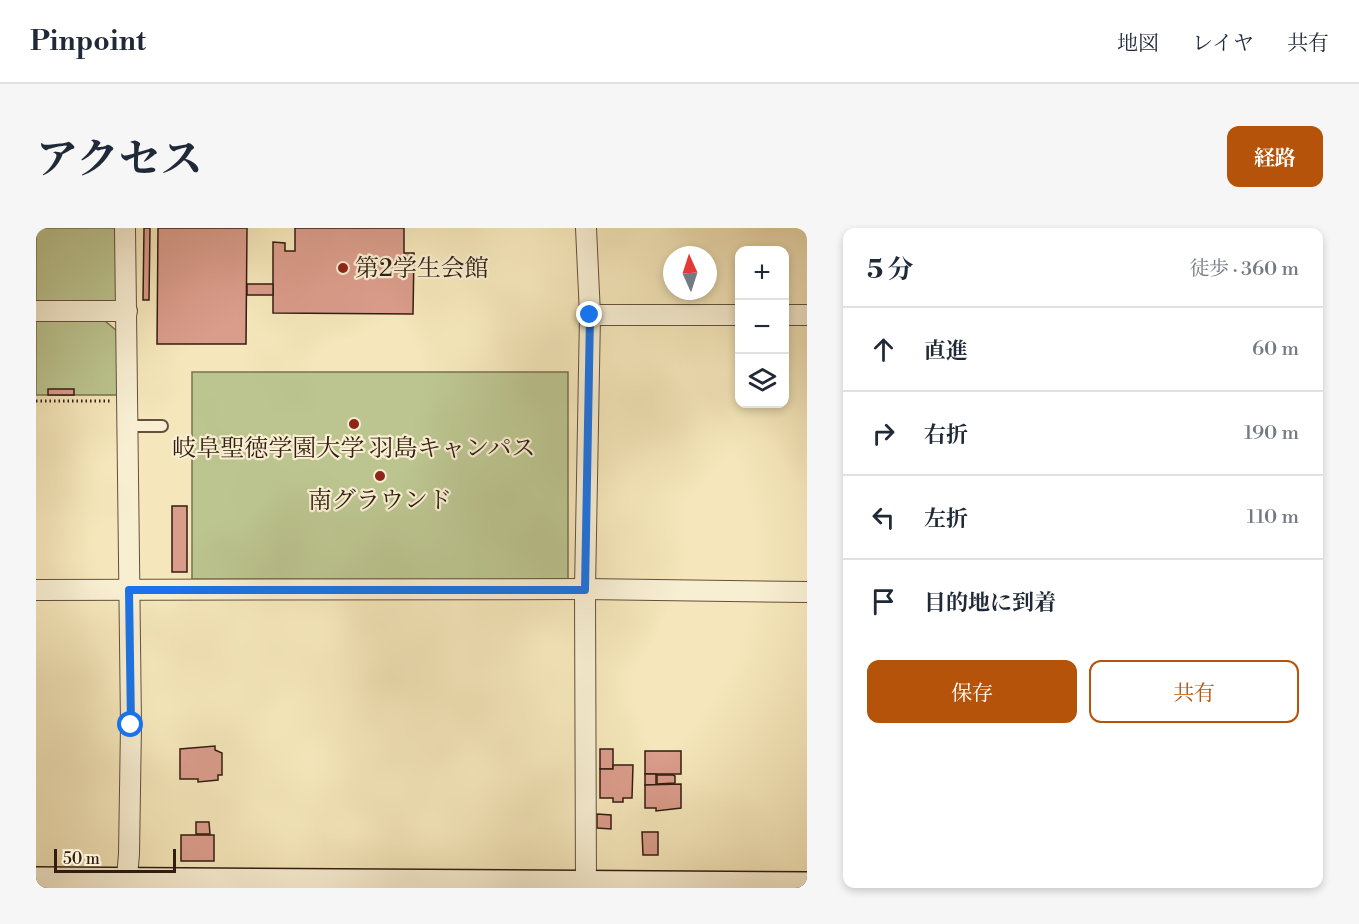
<!DOCTYPE html>
<html lang="ja">
<head>
<meta charset="utf-8">
<style>
  body { margin:0; font-family:"Libre Bodoni","Noto Serif JP",serif; background:#f6f6f7; color:#1f2937 }
  .controls { position:absolute; right:18px; top:18px; display:grid; overflow:hidden; border-radius:12px; box-shadow:0 3px 9px #0003 }
  .controls button { width:54px; height:54px; display:grid; place-items:center; padding:0; border:0; border-bottom:2px solid #e0e1e3; background:#fff; color:#1f2937; font:30px sans-serif }
  .compass { position:absolute; left:627px; top:18px; width:54px; height:54px; border-radius:50%; background:#fff; box-shadow:0 3px 9px #0003; rotate:357deg }
  .scale { position:absolute; left:18px; bottom:15px; width:122px; box-sizing:border-box; padding-left:6px; border:3px solid #331d11; border-top:0; font-size:16px; line-height:21px; white-space:nowrap; color:#331d11; -webkit-text-stroke:4px #f8efd3; paint-order:stroke }
  .stop { position:absolute; width:18px; height:18px; margin:-14px; border:4px solid #1a73e8; border-radius:50%; background:#fff }
  .stop.end { background:#1a73e8; border-color:#fff; box-shadow:0 2px 6px #0008 }
  .list { margin:0; padding:0; list-style:none }
  h2 { display:flex; justify-content:space-between; align-items:center; height:78px; margin:0; padding:0 24px; font-size:26px }
  h2 small { font-size:20px; font-weight:400; color:#747a83 }
  .list li { display:grid; grid-template-columns:39px 1fr auto; gap:18px; align-items:center; box-sizing:border-box; height:84px; padding:0 24px; border-top:2px solid #e0e1e3 }
  .list b { display:block; font-size:22px; white-space:nowrap }
  .list em { font-size:20px; font-style:normal; color:#747a83 }
  .actions { display:flex; gap:12px; padding:18px 24px }
  .actions a { flex:1; padding:14px 0; border:2px solid #b45309; border-radius:12px; text-align:center; font-size:21px; color:#b45309 }
  .actions .main { background:#b45309; color:#fff }
  .icon { flex:none; width:33px; height:33px; fill:none; stroke:currentColor; stroke-width:2; stroke-linecap:round; stroke-linejoin:round }
  .map { position:relative; flex:none; width:771px; height:660px; overflow:hidden; border-radius:12px }
  header { display:flex; align-items:center; gap:36px; box-sizing:border-box; height:84px; padding:0 30px; background:#fff; border-bottom:2px solid #e0e1e3 }
  header strong { font-size:28px }
  nav { display:flex; gap:33px; margin-inline-start:auto; font-size:21px }
  .intro { display:flex; align-items:center; justify-content:space-between; box-sizing:border-box; height:144px; padding:0 36px }
  h1 { margin:0; font-size:42px }
  .button { padding:15px 27px; border-radius:12px; background:#b45309; color:#fff; font-size:21px; font-weight:700 }
  main { display:flex; gap:36px; padding:0 36px }
  aside { flex:1; background:#fff; border-radius:12px; box-shadow:0 3px 9px #0003 }
  .map>svg:first-child { display:block }
  .green { fill:#bcc590; stroke:#787150; stroke-width:1.5 }
  .building { fill:#da9c8b; stroke:#331d11; stroke-width:1.5 }
  .lines { fill:none; stroke-linecap:round; stroke-linejoin:round }
  .lane-casing { stroke:#64503c; stroke-width:14 }
  .street-casing { stroke:#64503c; stroke-width:22 }
  .secondary-casing { stroke:#331d11; stroke-width:30 }
  .path { stroke:#331d11; stroke-width:3; stroke-dasharray:1.5 3; stroke-linecap:butt }
  .lane { stroke:#f8efd3; stroke-width:10 }
  .street { stroke:#f8efd3; stroke-width:20 }
  .secondary { stroke:#f8efd3; stroke-width:27 }
  .route { stroke:#1a73e8; stroke-width:8 }
  .poi-dot { fill:#8f2418; stroke:#f8efd3; stroke-width:2 }
  .labels { text-anchor:middle; stroke-width:4.5; stroke-linejoin:round; paint-order:stroke }
  .poi-label { font-size:24px; fill:#331d11; stroke:#f8efd3 }
</style>
</head>
<body>
<header>
<strong>Pinpoint</strong>
<nav><a>地図</a><a>レイヤ</a><a>共有</a></nav>
</header>
<div class="intro"><h1>アクセス</h1><a class="button">経路</a></div>
<main>
<div class="map">
<svg width="771" height="660" viewBox="0 0 771 660">
  <rect width="100%" height="100%" fill="#f5e7bb"/>
  <filter id="stains"><feTurbulence type="fractalNoise" baseFrequency=".00333" numOctaves="4"/><feColorMatrix values="0 0 0 0 .2 0 0 0 0 .09 0 0 0 0 .02 0 0 0 .5 -.17"/></filter>
  <radialGradient id="worn" r=".72"><stop offset=".6" stop-color="#630" stop-opacity="0"/><stop offset="1" stop-color="#630" stop-opacity=".3"/></radialGradient>
  <!-- green -->
  <g class="green">
    <polygon points="0,0 80,0 80,77 0,78"/>
    <polygon points="0,93 69,93 81,103 81,167 0,167"/>
    <polygon points="156,144 532,144 532,352 156,351"/>
  </g>
  <!-- building -->
  <g class="building">
    <polygon points="108,0 114,0 113,72 107,72"/>
    <polygon points="122,0 211,0 210,116 121,116"/>
    <polygon points="259,0 368,0 368,25 378,25 377,86 237,85 237,14 249,15 249,23 259,23"/>
    <rect x="211" y="56" width="26" height="11"/>
    <rect x="12" y="161" width="26" height="6"/>
    <rect x="136" y="278" width="15" height="66"/>
    <polygon points="179,518 179,522 186,525 186,547 182,547 182,552 162,554 162,551 144,551 144,521"/>
    <rect x="564" y="521" width="13" height="20"/>
    <rect x="609" y="523" width="36" height="23"/>
    <polygon points="577,537 597,537 596,570 587,570 587,574 577,574 577,570 564,570 564,541 577,541"/>
    <rect x="609" y="546" width="11" height="11"/>
    <polygon points="621,547 637,547 639,548 639,555 621,556"/>
    <polygon points="645,556 645,580 620,583 620,580 609,580 609,557"/>
    <polygon points="561,586 575,587 575,601 561,600"/>
    <polygon points="160,594 173,594 174,606 160,606"/>
    <polygon points="606,604 622,604 622,627 607,627"/>
    <rect x="145" y="607" width="33" height="26"/>
  </g>
  <g class="lines">
    <!-- lane casing -->
    <g class="lane-casing">
      <polyline id="lane" points="92,198 126,198"/>
    </g>
    <!-- street casing -->
    <g class="street-casing">
      <g id="street">
        <polyline points="89,0 95,497 93,626 90,660"/>
        <polyline points="550,0 554,87 549,361 550,660"/>
        <polyline points="0,83 91,83"/>
        <polyline points="554,87 704,87"/>
        <polyline points="748,87 771,87"/>
        <polyline points="0,362 549,361 771,364"/>
      </g>
    </g>
    <!-- secondary casing -->
    <g class="secondary-casing">
      <polyline id="secondary" points="0,653 771,658"/>
    </g>
    <!-- path -->
    <polyline class="path" points="0,173 75,173"/>
    <!-- lane -->
    <use href="#lane" class="lane"/>
    <!-- street -->
    <use href="#street" class="street"/>
    <!-- secondary -->
    <use href="#secondary" class="secondary"/>
  </g>
  <g class="lines">
    <!-- route -->
    <polyline class="route" points="95,497 93,362 549,362 554,87"/>
  </g>
  <!-- markers -->
  <g class="poi-dot">
    <circle cx="307" cy="40" r="6"/>
    <circle cx="318" cy="196" r="6"/>
    <circle cx="344" cy="248" r="6"/>
  </g>
  <g class="labels">
    <!-- poi labels -->
    <g class="poi-label">
      <text x="319" y="48" text-anchor="start">第2学生会館</text>
      <text x="318" y="228">岐阜聖徳学園大学 羽島キャンパス</text>
      <text x="344" y="280">南グラウンド</text>
    </g>
  </g>
  <rect width="100%" height="100%" filter="url(#stains)"/>
  <rect width="100%" height="100%" fill="url(#worn)"/>
</svg>
<div class="controls">
<button>+</button>
<button>−</button>
<button><svg class="icon" aria-label="layers" viewBox="0 0 24 24"><path d="M12 4l9 5-9 5-9-5zM3 14l9 5 9-5"/></svg></button>
</div>
<svg class="compass" viewBox="-18 -18 36 36"><path d="M0-13l5 13h-10z" fill="#e53935"/><path d="M0 13l5-13h-10z" fill="#747a83"/></svg>
<div class="scale">50 m</div>
<div class="stop" style="left:95px;top:497px"></div>
<div class="stop end" style="left:554px;top:87px"></div>
</div>
<aside>
<h2>5 分<small>徒歩 · 360 m</small></h2>
<ul class="list">
<li><svg class="icon" aria-label="ahead" viewBox="0 0 24 24"><path d="M12 20V5M6 11l6-6 6 6"/></svg><div><b>直進</b></div><em>60 m</em></li>
<li><svg class="icon" aria-label="right" viewBox="0 0 24 24"><path d="M7 20v-9h11M14 6l5 5-5 5"/></svg><div><b>右折</b></div><em>190 m</em></li>
<li><svg class="icon" aria-label="left" viewBox="0 0 24 24"><path d="M17 20v-9H6M10 6l-5 5 5 5"/></svg><div><b>左折</b></div><em>110 m</em></li>
<li><svg class="icon" aria-label="arrive" viewBox="0 0 24 24"><path d="M6 21V4h12l-3 4 3 4H6"/></svg><div><b>目的地に到着</b></div></li>
</ul>
<div class="actions"><a class="main">保存</a><a>共有</a></div>
</aside>
</main>
</body>
</html>
